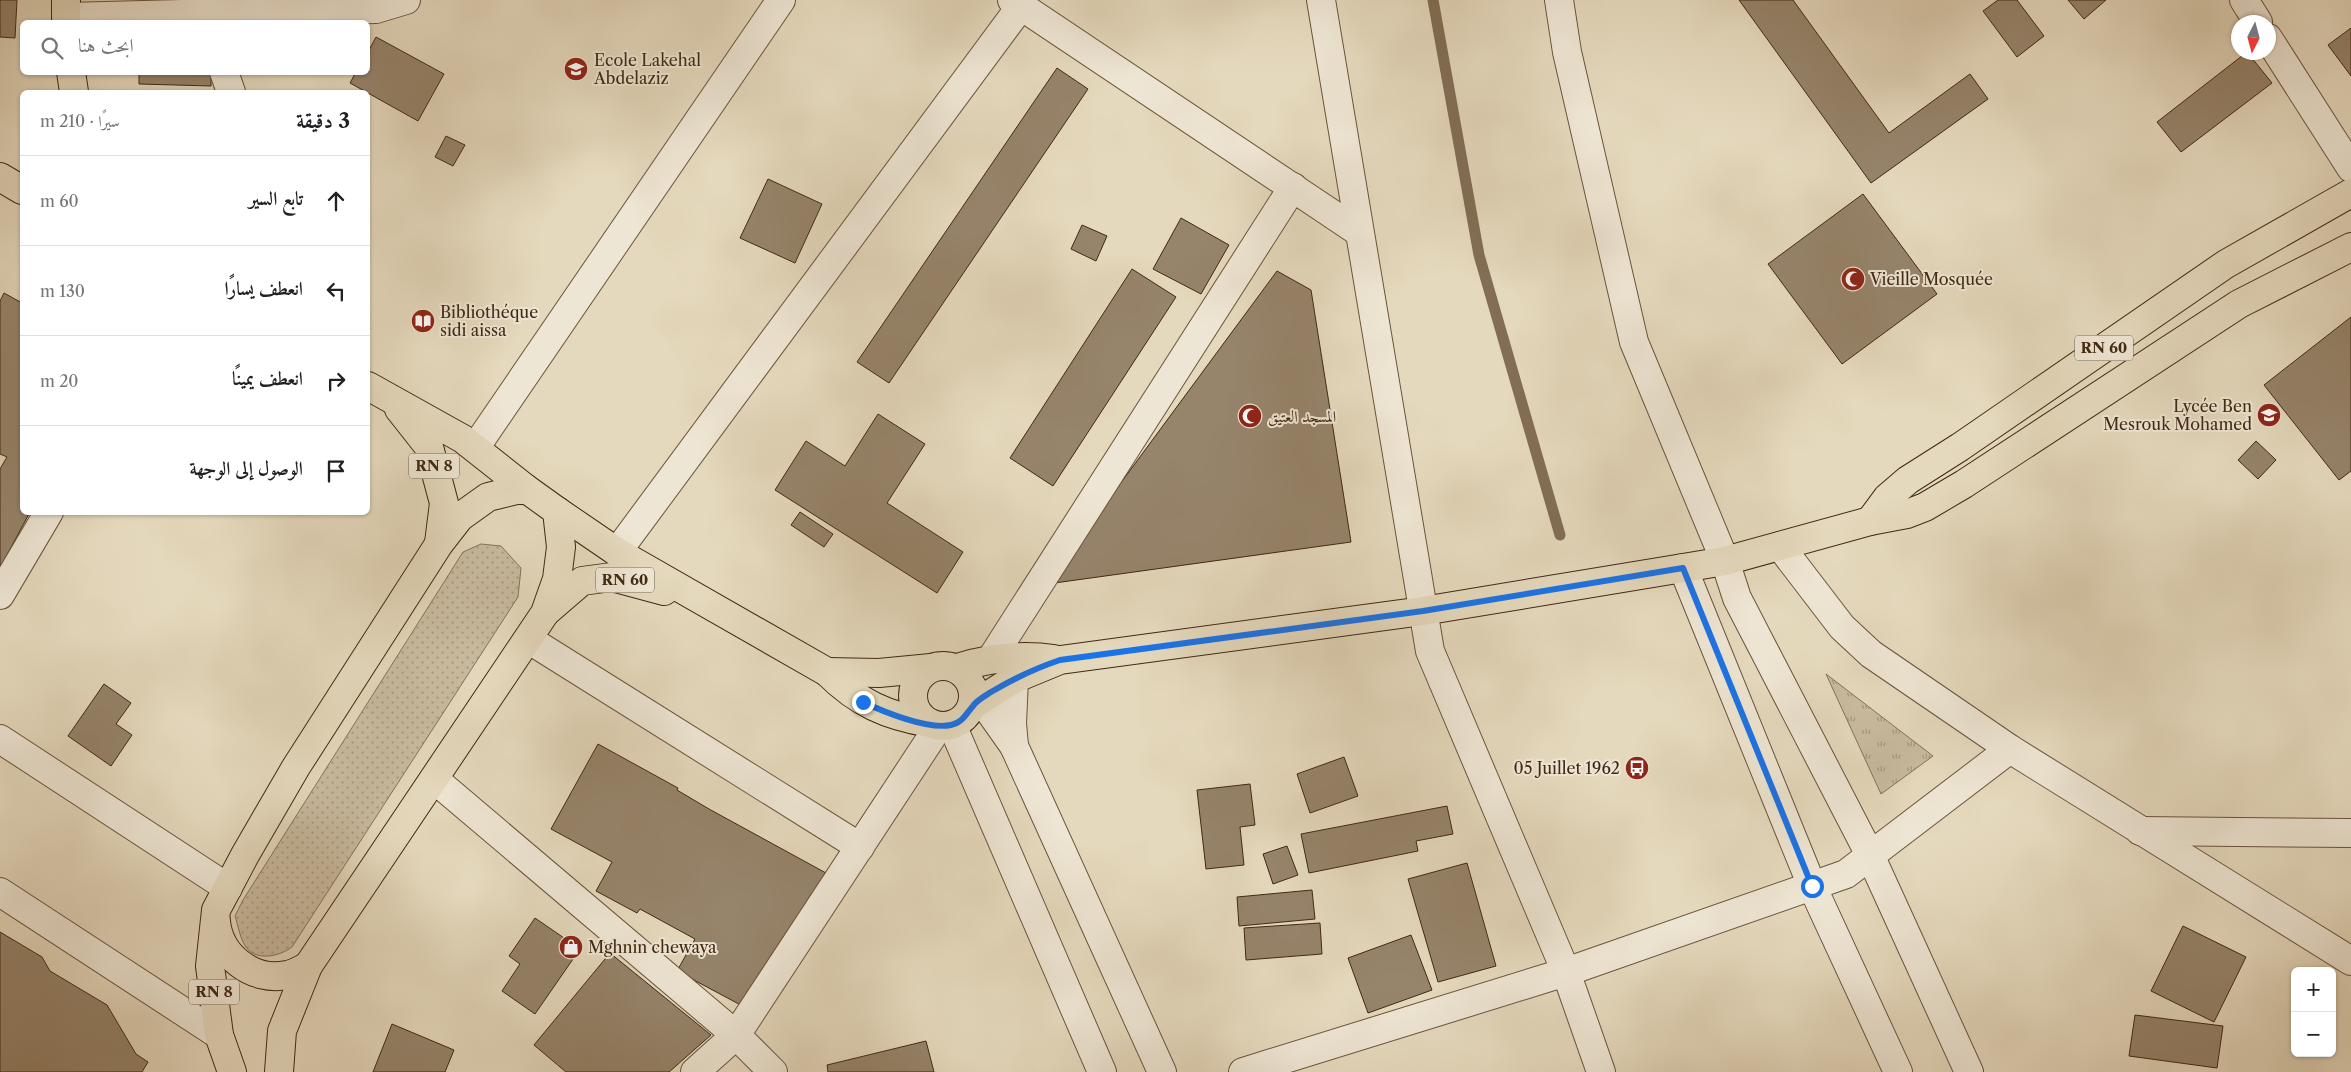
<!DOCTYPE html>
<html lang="ar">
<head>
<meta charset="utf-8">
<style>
  body { margin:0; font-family:"Libre Caslon Text",Amiri,serif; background:#f2f2f2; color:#202124; direction:rtl }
  .controls { position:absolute; right:15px; bottom:15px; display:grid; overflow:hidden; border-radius:8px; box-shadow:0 1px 4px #0004 }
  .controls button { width:45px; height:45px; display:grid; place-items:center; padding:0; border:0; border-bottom:1px solid #e0e0e0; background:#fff; color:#202124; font:25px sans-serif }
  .compass { position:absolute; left:2231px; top:15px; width:45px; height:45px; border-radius:50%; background:#fff; box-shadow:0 1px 4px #0004; rotate:186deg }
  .stop { position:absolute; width:15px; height:15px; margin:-11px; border:4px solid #1a73e8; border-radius:50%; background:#fff }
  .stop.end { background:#1a73e8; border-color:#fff; box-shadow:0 1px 5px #0008 }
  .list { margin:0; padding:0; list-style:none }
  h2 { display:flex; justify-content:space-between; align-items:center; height:65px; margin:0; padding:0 20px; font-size:21px }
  h2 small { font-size:16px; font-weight:400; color:#757577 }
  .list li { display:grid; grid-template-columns:32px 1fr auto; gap:15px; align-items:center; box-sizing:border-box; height:90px; padding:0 20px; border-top:1px solid #e0e0e0 }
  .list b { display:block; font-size:19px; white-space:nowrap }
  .list em { font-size:16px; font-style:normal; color:#757577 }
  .icon { flex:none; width:28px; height:28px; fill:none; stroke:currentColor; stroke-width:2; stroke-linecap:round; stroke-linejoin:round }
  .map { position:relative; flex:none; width:2351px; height:1072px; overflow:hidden; direction:ltr }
  .search { position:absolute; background:#fff; box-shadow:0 1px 4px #0004; left:20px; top:20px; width:350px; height:55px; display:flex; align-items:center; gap:12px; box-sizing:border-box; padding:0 18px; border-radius:8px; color:#757577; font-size:19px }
  .panel { position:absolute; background:#fff; box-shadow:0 1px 4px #0004; left:20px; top:90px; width:350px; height:425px; border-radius:8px; direction:rtl }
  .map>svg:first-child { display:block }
  .grass { fill:url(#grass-tufts); stroke:#857259 }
  .garden { fill:url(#garden-dots); stroke:#857259 }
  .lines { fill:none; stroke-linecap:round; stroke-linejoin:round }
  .stream { stroke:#826e56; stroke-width:11 }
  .building { fill:#96846b; stroke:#412812 }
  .minor-casing { stroke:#6a543d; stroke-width:30 }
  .major-casing { stroke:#412812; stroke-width:30 }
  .minor { stroke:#eee6d4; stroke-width:28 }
  .major { stroke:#e5d9bd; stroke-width:28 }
  .route { stroke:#1a73e8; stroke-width:6 }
  .labels { text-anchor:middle; stroke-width:4; stroke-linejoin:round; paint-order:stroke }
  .shield { fill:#eee6d4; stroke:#75614c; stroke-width:1 }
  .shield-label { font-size:15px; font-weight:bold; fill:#412812 }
  .poi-label { font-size:16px; fill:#412812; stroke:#eee6d4; text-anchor:start }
</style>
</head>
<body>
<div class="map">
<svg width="2351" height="1072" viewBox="0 0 2351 1072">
  <defs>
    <pattern id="grass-tufts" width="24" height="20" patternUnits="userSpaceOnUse" patternTransform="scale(1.25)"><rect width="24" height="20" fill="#c9bba0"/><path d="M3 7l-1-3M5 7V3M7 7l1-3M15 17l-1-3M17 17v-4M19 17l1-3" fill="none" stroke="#a59881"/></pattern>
    <pattern id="garden-dots" width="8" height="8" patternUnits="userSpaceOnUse" patternTransform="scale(1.25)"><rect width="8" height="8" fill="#c9bba0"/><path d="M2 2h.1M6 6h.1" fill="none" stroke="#a59881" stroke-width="1.8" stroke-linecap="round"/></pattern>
  </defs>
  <rect width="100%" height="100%" fill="#e5d9bd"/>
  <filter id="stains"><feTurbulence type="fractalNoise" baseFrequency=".004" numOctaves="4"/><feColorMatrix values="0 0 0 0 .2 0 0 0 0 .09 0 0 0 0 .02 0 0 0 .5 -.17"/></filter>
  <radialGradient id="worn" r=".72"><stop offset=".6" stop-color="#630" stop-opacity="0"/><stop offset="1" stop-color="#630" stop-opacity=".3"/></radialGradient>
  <!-- grass -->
  <polygon class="grass" points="1826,674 1933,756 1881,794"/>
  <!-- garden -->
  <path class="garden" d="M 481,544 L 501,546 L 521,568 L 518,597 L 292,947 C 280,956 257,962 246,947 C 240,939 238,925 235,916 L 243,900 L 463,552 Z"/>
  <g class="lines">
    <!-- stream -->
    <polyline class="stream" points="1433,0 1479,255 1560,535"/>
  </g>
  <!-- building -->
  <g class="building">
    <polygon points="0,0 17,0 15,38 0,37"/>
    <polygon points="1739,0 1793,0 1889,133 1970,74 1988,99 1871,183"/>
    <polygon points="1998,0 2017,0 2044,36 2017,57 1983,11"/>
    <polygon points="2068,0 2106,0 2084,19"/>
    <polygon points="2351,28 2351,76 2328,45"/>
    <polygon points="376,37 444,74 418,121 350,83 356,72 368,72 368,52"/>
    <polygon points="2247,52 2272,83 2181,152 2157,122"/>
    <polygon points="1057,68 1088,89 889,383 857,362"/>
    <polygon points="139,72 211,72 211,86 139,84"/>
    <polygon points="446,136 465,145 453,166 435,157"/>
    <polygon points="768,179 822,204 795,263 740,238"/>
    <polygon points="1863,194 1937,294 1842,364 1768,264"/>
    <polygon points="1181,218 1229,245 1201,294 1153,269"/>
    <polygon points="1082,225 1107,236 1096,261 1071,249"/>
    <polygon points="1132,269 1176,297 1053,486 1010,458"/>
    <polygon points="1277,271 1311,290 1351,542 1040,585 1075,545"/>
    <polygon points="4,293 22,303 22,512 30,512 0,568 0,469 7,457 0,454 0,301"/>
    <polygon points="2351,317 2351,471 2339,480 2264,385"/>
    <polygon points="878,414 925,444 887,503 963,552 937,593 775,490 806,441 845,466"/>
    <polygon points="2256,441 2276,460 2258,479 2238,460"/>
    <polygon points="800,512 833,534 824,547 791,525"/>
    <polygon points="104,684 131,703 116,724 132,735 111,766 68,736"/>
    <polygon points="598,744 678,788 677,790 709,809 826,873 750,1010 677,971 695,939 640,909 637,913 596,891 612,862 551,829"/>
    <polygon points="1344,757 1358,796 1310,813 1297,774"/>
    <polygon points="1250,784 1255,825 1240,827 1244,865 1206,869 1197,790"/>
    <polygon points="1447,806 1453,834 1416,841 1418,851 1309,873 1301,834"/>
    <polygon points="1287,846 1298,875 1273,884 1263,854"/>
    <polygon points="1467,863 1496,966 1438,982 1408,879"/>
    <polygon points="1312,890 1315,919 1239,926 1237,897"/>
    <polygon points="535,918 580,949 535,1014 502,991 520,964 509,956"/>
    <polygon points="1320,923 1322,954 1246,960 1244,928"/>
    <polygon points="2183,926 2246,957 2214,1022 2151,991"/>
    <polygon points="0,932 42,957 50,971 107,1005 136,1054 148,1062 142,1072 0,1072"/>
    <polygon points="1411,935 1432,990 1368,1013 1348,958"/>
    <polygon points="610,953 711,1035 669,1072 566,1072 534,1045"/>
    <polygon points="2135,1015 2223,1026 2217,1068 2129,1056"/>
    <polygon points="392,1024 454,1050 445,1072 373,1072"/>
    <polygon points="926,1041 934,1072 828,1072 827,1065"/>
  </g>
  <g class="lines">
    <!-- minor casing -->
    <g class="minor-casing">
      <g id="minor">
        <polyline points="1012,0 1359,232"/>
        <polyline points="1321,0 1430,651 1566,972 1601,1072"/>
        <polyline points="1559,0 1567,52 1634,342 1725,561 1737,598 1870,855 1969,1072"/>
        <polyline points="2244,0 2258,22"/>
        <polyline points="66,17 376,9 406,0"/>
        <polyline points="2268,38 2351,168"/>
        <polyline points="224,72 231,92"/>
        <polyline points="475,448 781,0"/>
        <polyline points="1780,546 1842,627 1871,654 2010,749 2351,961"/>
        <polyline points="617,552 1021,6"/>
        <polyline points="1683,568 1812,886 1898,1072"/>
        <polyline points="0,595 49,512"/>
        <polyline points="528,639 860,847"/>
        <polyline points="991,659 1293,187"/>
        <polyline points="973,688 1014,746 1162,1072"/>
        <polyline points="952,725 1102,1072"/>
        <polyline points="0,739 228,888"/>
        <polyline points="1014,746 1012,723 1014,679"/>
        <polyline points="434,779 736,1035 773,1072"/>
        <polyline points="2140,831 2351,833"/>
        <polyline points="0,892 219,1035"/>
        <polyline points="695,1072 736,1035 939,726"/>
        <polyline points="1243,1072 1566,972 1846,874 2010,749"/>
      </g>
    </g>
    <!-- major casing -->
    <g class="major-casing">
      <g id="major">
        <polyline points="66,0 66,22"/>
        <polyline points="71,72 74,92"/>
        <polyline points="0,177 22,190"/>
        <polyline points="368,386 463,439 525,488"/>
        <polyline points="399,409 429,447 444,503 439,543"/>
        <path d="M 557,511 L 617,552 L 827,672 C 858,703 887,716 930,723"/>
        <polyline points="1870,521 1887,498 1908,480 1960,447 2226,264 2351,193"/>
        <polyline points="546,612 582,581 612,577 664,591"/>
        <circle cx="943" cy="696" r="30"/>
        <path d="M 957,668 C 989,658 1020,654 1054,659"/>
        <polyline points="827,672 879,673 931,668"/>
        <polyline points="973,705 1014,679 1060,660 1423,611 1683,568 1725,561 1870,521 1907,514 1925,507 1964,484 2239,304 2351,247"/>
        <path d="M 216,921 C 219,956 253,982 287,975 C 294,974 302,969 308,966"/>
        <polyline points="232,1072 219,1035 210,966 216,910 245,855 296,767 439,544 460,517 488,497 525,488 557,511 561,547 557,579 545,613 308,966 282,1031 279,1072"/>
      </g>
    </g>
    <!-- minor -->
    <use href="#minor" class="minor"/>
    <!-- major -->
    <use href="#major" class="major"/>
  </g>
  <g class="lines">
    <!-- route -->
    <path class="route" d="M 863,702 C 884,712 928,730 951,725 C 962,723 966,714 973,706 C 977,700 985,696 991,692 C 1013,679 1036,668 1060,660 L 1423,611 L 1683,568 L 1812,886"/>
  </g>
  <!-- icons -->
  <defs>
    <g id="school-disc" transform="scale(1.25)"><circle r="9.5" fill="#8f2418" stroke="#eee6d4"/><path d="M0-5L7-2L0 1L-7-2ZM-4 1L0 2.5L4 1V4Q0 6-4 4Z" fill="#fff"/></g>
    <g id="mosque-disc" transform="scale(1.25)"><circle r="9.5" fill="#8f2418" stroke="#eee6d4"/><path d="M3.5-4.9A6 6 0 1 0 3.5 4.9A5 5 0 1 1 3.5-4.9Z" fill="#fff"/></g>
    <g id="library-disc" transform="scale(1.25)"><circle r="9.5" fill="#8f2418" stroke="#eee6d4"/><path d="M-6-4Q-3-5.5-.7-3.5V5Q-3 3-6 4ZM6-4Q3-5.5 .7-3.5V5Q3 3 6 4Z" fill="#fff"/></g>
    <g id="bus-disc" transform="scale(1.25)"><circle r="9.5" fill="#8f2418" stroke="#eee6d4"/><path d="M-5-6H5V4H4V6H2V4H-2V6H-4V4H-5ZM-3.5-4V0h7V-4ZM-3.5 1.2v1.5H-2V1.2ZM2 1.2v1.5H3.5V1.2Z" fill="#fff"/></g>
    <g id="shop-disc" transform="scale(1.25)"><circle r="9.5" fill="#8f2418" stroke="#eee6d4"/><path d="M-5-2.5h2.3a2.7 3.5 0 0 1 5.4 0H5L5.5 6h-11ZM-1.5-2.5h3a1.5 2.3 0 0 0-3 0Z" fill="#fff"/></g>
  </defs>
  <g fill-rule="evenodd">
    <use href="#school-disc" x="576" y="69"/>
    <use href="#mosque-disc" x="1853" y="279"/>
    <use href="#library-disc" x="423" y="321"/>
    <use href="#school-disc" x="2269" y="415"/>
    <use href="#mosque-disc" x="1250" y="416"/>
    <use href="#bus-disc" x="1637" y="768"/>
    <use href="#shop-disc" x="571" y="947"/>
  </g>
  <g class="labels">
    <!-- shield labels -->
    <g class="shield">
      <rect x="2075" y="335.5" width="58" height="25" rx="4"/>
      <rect x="409" y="453.5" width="50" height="25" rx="4"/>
      <rect x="596" y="567.5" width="58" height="25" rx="4"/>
      <rect x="189" y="979.5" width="50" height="25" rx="4"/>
    </g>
    <g class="shield-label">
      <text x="2104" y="353">RN 60</text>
      <text x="434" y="471">RN 8</text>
      <text x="625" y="585">RN 60</text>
      <text x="214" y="997">RN 8</text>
    </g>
    <!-- poi labels -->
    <g class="poi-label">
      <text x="594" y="66">Ecole Lakehal<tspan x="594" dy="18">Abdelaziz</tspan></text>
      <text x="1870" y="285">Vieille Mosquée</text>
      <text x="440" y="318">Bibliothéque<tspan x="440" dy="18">sidi aissa</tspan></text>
      <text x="2252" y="412" text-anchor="end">Lycée Ben<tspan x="2252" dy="18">Mesrouk Mohamed</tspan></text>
      <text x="1268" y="422">المسجد العتيق</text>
      <text x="1620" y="774" text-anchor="end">05 Juillet 1962</text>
      <text x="588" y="953">Mghnin chewaya</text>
    </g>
  </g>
  <rect width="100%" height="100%" filter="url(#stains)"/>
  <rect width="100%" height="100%" fill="url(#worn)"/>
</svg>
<div class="controls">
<button>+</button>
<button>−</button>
</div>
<svg class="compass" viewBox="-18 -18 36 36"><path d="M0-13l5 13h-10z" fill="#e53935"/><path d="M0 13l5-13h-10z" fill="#757577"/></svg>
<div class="stop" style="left:1812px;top:886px"></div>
<div class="stop end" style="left:863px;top:702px"></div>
<div class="search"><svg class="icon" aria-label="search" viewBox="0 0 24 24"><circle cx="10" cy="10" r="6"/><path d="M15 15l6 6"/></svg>ابحث هنا</div>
<section class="panel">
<h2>3 دقيقة<small>سيرًا · 210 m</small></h2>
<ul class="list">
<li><svg class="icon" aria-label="ahead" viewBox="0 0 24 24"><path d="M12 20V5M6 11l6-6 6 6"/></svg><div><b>تابع السير</b></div><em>60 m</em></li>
<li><svg class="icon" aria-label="left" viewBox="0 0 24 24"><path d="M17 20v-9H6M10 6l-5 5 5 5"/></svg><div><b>انعطف يسارًا</b></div><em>130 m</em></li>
<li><svg class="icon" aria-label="right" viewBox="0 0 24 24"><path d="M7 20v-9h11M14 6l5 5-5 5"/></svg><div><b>انعطف يمينًا</b></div><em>20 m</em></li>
<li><svg class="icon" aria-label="arrive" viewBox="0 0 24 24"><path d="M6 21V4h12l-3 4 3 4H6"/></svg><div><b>الوصول إلى الوجهة</b></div></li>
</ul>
</section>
</div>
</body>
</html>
